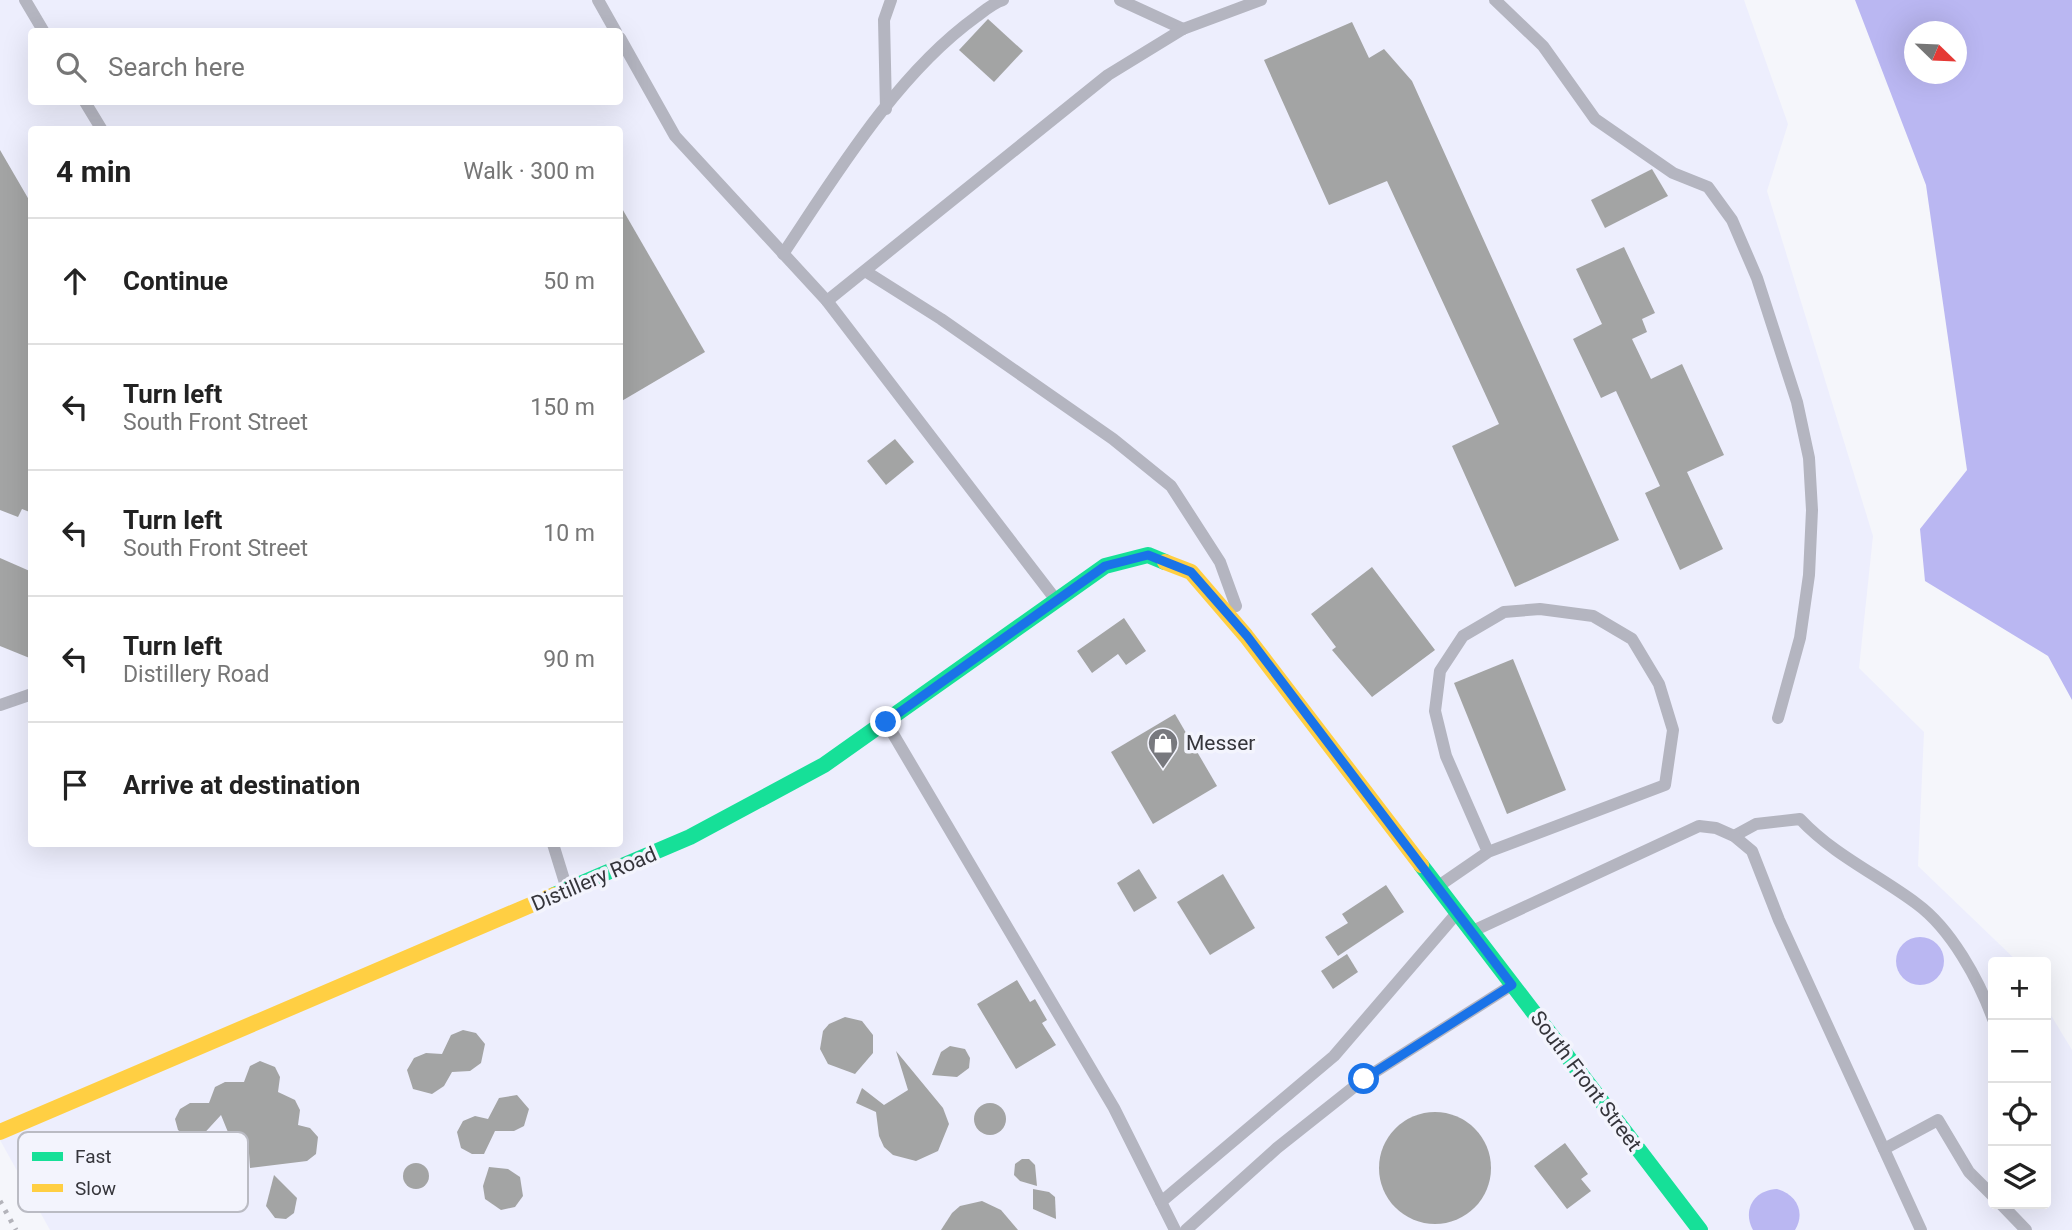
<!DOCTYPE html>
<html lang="en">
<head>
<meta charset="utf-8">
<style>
  body { margin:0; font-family:Roboto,sans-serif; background:#f2f2f2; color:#222 }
  .controls { position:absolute; right:21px; bottom:21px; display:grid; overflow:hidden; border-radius:7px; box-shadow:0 7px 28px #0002 }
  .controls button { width:63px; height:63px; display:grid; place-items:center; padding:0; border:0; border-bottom:2px solid #e0e0e0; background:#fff; color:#222; font:35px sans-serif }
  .compass { position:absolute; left:1904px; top:21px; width:63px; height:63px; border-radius:50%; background:#fff; box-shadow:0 7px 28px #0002; rotate:113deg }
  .stop { position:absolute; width:21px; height:21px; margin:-16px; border:5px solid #1a73e8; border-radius:50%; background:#fff }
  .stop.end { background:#1a73e8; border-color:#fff; box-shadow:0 2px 7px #0008 }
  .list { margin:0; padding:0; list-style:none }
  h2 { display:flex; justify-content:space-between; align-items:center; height:91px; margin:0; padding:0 28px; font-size:30px }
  h2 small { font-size:23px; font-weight:400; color:#767676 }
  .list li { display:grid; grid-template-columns:46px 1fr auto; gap:21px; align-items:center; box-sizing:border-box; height:126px; padding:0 28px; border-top:2px solid #e0e0e0 }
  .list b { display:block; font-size:26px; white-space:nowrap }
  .list p { margin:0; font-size:23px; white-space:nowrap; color:#767676 }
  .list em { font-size:23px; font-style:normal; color:#767676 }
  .icon { flex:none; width:38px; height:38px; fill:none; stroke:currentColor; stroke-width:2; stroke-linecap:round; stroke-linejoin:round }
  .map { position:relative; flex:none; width:2072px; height:1230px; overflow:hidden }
  .search { position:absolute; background:#fff; box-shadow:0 7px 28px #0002; left:28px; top:28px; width:595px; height:77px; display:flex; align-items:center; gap:18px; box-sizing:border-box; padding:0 24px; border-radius:7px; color:#767676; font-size:26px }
  .panel { position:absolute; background:#fff; box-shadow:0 7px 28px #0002; left:28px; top:126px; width:595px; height:721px; border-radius:7px }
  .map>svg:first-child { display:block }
  .built { fill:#edeefd; fill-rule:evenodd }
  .water { fill:#bab7f2; fill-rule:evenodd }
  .building { fill:#a3a4a4 }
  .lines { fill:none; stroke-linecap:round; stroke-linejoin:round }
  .lane { stroke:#b4b5c0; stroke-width:12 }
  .fast { stroke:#16e098; stroke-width:16 }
  .slow { stroke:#ffcf43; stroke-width:16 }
  .rail { stroke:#b3b3ba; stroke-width:5; stroke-dasharray:3.5 7; stroke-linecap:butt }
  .route { stroke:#1a73e8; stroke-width:9 }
  .labels { text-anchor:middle; stroke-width:7; stroke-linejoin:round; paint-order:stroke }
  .poi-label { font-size:21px; fill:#35353b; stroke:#f3f4fd; text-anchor:start }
  .street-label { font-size:21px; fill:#35353b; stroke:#f3f4fd }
  .key { fill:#f3f4fd; stroke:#babbc3; stroke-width:2 }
  .key-label { font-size:19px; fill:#35353b }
</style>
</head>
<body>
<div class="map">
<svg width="2072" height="1230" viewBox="0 0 2072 1230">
  <rect width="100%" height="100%" fill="#f5f6fb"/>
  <!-- built -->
  <path class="built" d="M 0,0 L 1744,0 L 1788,124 L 1767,191 L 1873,536 L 1859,668 L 1924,732 L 1918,866 L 2018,962 L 1993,962 L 1993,1204 L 2046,1204 L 2046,1007 L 2072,1050 L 2072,1230 L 50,1230 L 0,1140 ZM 32,32 L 620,32 L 620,102 L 32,102 ZM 32,130 L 620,130 L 620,844 L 32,844 Z"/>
  <!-- water -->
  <g class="water">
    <path d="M 1855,0 L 2072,0 L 2072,700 L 2048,656 L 1925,581 L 1920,529 L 1967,470 L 1926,185 ZM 1914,32 L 1956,32 L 1956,74 L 1914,74 Z"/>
    <circle cx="1920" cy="961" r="24"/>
    <path d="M 1777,1189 C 1796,1194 1806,1212 1795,1230 L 1753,1230 C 1742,1210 1754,1190 1777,1189 Z"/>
  </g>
  <!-- building -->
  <g class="building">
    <polygon points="988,19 1023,51 994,82 959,50"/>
    <polygon points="1352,22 1369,58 1384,49 1412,81 1619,540 1515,587 1452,446 1499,424 1387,181 1329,205 1264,60"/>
    <polygon points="0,150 32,205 32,513 22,509 18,517 0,510"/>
    <polygon points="1652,169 1668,196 1605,228 1591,200"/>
    <polygon points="620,205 705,352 620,402"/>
    <polygon points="1624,247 1655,313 1642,319 1647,332 1632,339 1651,379 1682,364 1724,455 1687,472 1723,549 1680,570 1645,493 1660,486 1616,391 1601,398 1573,339 1602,324 1576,269"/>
    <polygon points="895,439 914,462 886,485 867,461"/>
    <polygon points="0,558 32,572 32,659 0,646"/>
    <polygon points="1372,567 1435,650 1372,697 1332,650 1336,647 1311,614"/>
    <polygon points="1124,618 1146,651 1126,665 1118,654 1092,673 1077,651"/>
    <polygon points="1513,659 1566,790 1507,814 1454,683"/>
    <polygon points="1175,714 1217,786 1153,824 1111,752"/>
    <polygon points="1139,869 1157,898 1134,912 1117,883"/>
    <polygon points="1223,874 1255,928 1210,955 1177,902"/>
    <polygon points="1386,885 1404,912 1338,956 1325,937 1348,923 1342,914"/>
    <polygon points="1347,954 1358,972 1333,989 1321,971"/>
    <polygon points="1017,980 1030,1002 1035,999 1047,1020 1042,1023 1056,1045 1016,1069 977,1004"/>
    <polygon points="845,1017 862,1021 873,1035 873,1053 855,1074 828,1064 820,1049 823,1031 829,1024"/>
    <polygon points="463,1030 476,1033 485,1044 481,1063 470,1071 452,1072 444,1086 432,1094 413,1089 407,1070 414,1058 426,1053 442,1054 451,1035"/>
    <polygon points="950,1046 965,1049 970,1058 969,1068 957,1077 932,1075 941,1052"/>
    <polygon points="896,1051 943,1108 949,1124 938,1151 916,1161 893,1155 884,1147 879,1136 876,1112 856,1103 862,1088 884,1105 908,1090"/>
    <polygon points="260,1061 275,1067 280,1077 278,1092 295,1100 300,1110 298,1125 310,1128 318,1137 316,1154 307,1161 250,1168 249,1153 232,1142 221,1115 199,1139 200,1136 187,1137 178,1130 175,1119 180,1109 190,1103 209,1103 215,1087 225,1082 244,1082 250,1066"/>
    <polygon points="517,1095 529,1109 524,1126 514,1131 495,1131 484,1154 472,1154 461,1148 457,1132 463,1121 475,1116 488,1119 499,1098"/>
    <circle cx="990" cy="1119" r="16"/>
    <circle cx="1435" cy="1168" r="56"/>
    <polygon points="1565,1143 1588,1174 1581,1179 1591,1191 1567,1209 1534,1166"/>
    <polygon points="1022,1159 1029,1159 1035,1165 1037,1186 1020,1181 1014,1175 1015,1164"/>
    <circle cx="416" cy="1176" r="13"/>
    <polygon points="489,1167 508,1169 520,1177 523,1196 515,1207 501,1210 485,1199 483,1186"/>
    <polygon points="274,1175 297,1198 294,1213 286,1219 275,1218 266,1206"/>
    <polygon points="1033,1189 1049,1192 1055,1197 1056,1219 1033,1209"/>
    <polygon points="982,1201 1001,1210 1018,1230 941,1230 952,1213 960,1206"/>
  </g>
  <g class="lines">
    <!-- lane -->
    <g class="lane">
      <polyline points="25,0 44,32"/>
      <polyline points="598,0 616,32"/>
      <polyline points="1120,0 1183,29"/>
      <polyline points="1495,0 1543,46 1595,119 1673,173 1708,187 1732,220 1757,278 1797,402 1809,458 1812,510 1809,575 1800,638 1778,718"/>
      <polyline points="620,38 675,136 827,301 1056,600"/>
      <polyline points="85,102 102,130"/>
      <polyline points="886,109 884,20 891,0"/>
      <path d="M 783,254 C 837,173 897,74 976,17 C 984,11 993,3 1003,0"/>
      <polyline points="865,271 941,319 1113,439 1171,486 1220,562 1236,606"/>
      <polyline points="827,301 1108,75 1183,29 1261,0"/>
      <polyline points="0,705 32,694"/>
      <polyline points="886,722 1114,1108 1175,1230"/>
      <path d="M 1734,836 L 1756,824 L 1800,819 C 1835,856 1877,874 1917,904 C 1951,929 1979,980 1993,1019"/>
      <polyline points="553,844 566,886"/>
      <polyline points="1440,885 1488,852 1446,756 1435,711 1440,671 1463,636 1504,612 1540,609 1593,616 1632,639 1659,684 1673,730 1665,785 1488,852"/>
      <polyline points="1475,930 1699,826 1716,828 1734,836 1752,851 1779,920 1921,1230"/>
      <polyline points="1884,1149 1938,1120 1969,1172 1993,1196"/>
      <polyline points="1161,1202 1334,1056 1457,913"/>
      <polyline points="2001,1204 2026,1230"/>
      <polyline points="1186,1230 1277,1148 1364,1079 1512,985"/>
    </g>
    <!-- fast -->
    <g class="fast">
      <polyline points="1421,865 1700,1230"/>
      <polyline points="554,895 690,837 824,765 1105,566 1148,555 1165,562"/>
    </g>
    <!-- slow -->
    <g class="slow">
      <polyline points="1165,562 1191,572 1246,636 1421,865"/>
      <polyline points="0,1132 554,895"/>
    </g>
    <!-- rail -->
    <polyline class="rail" points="0,1201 16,1230"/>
  </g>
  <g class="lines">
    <!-- route -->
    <polyline class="route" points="886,722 1105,566 1148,555 1191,572 1247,636 1512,985 1364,1079"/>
  </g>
  <!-- icons -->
  <defs>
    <g id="shop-pin" transform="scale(1.575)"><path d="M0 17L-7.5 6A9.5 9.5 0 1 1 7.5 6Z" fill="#78797e" stroke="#f3f4fd"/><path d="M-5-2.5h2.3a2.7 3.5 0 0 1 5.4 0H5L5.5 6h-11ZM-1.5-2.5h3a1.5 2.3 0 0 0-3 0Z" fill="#fff"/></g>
  </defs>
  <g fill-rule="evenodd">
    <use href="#shop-pin" x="1163" y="743"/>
  </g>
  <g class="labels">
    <!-- poi labels -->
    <g class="poi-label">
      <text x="1186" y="750">Messer</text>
    </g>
    <!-- street labels -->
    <g class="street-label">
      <text transform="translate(594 879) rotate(-23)" y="7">Distillery Road</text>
      <text transform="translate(1586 1081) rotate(53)" y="7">South Front Street</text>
    </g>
  </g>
  <!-- legend -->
  <rect x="18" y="1132" width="230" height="80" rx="10" class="key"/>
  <rect x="32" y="1152" width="31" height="9" fill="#16e098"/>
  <rect x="32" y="1184" width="31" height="8" fill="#ffcf43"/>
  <g class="key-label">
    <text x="75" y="1163">Fast</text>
    <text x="75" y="1195">Slow</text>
  </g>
</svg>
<div class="controls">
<button>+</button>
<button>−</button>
<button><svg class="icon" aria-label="locate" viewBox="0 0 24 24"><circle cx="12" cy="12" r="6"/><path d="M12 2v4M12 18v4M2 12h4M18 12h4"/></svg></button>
<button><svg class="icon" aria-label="layers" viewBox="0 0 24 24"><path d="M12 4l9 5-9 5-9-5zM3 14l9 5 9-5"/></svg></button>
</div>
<svg class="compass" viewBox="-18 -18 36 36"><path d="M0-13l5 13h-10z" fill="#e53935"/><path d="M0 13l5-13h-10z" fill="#767676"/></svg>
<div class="stop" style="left:1364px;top:1079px"></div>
<div class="stop end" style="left:886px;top:722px"></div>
<div class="search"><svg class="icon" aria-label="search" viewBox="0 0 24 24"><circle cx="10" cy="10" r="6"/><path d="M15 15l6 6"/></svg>Search here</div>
<section class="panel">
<h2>4 min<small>Walk · 300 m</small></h2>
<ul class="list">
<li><svg class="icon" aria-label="ahead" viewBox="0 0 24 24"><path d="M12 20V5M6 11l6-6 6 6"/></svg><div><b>Continue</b></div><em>50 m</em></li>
<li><svg class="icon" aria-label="left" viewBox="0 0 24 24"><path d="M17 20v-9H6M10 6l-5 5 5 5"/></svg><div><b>Turn left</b><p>South Front Street</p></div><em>150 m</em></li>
<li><svg class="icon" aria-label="left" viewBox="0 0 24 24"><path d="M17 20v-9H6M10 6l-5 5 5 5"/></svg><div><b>Turn left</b><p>South Front Street</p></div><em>10 m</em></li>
<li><svg class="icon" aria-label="left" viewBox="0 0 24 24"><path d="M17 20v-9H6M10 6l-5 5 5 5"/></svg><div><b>Turn left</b><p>Distillery Road</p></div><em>90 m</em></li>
<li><svg class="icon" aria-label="arrive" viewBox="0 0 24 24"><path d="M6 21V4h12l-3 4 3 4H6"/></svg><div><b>Arrive at destination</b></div></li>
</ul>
</section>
</div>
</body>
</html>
